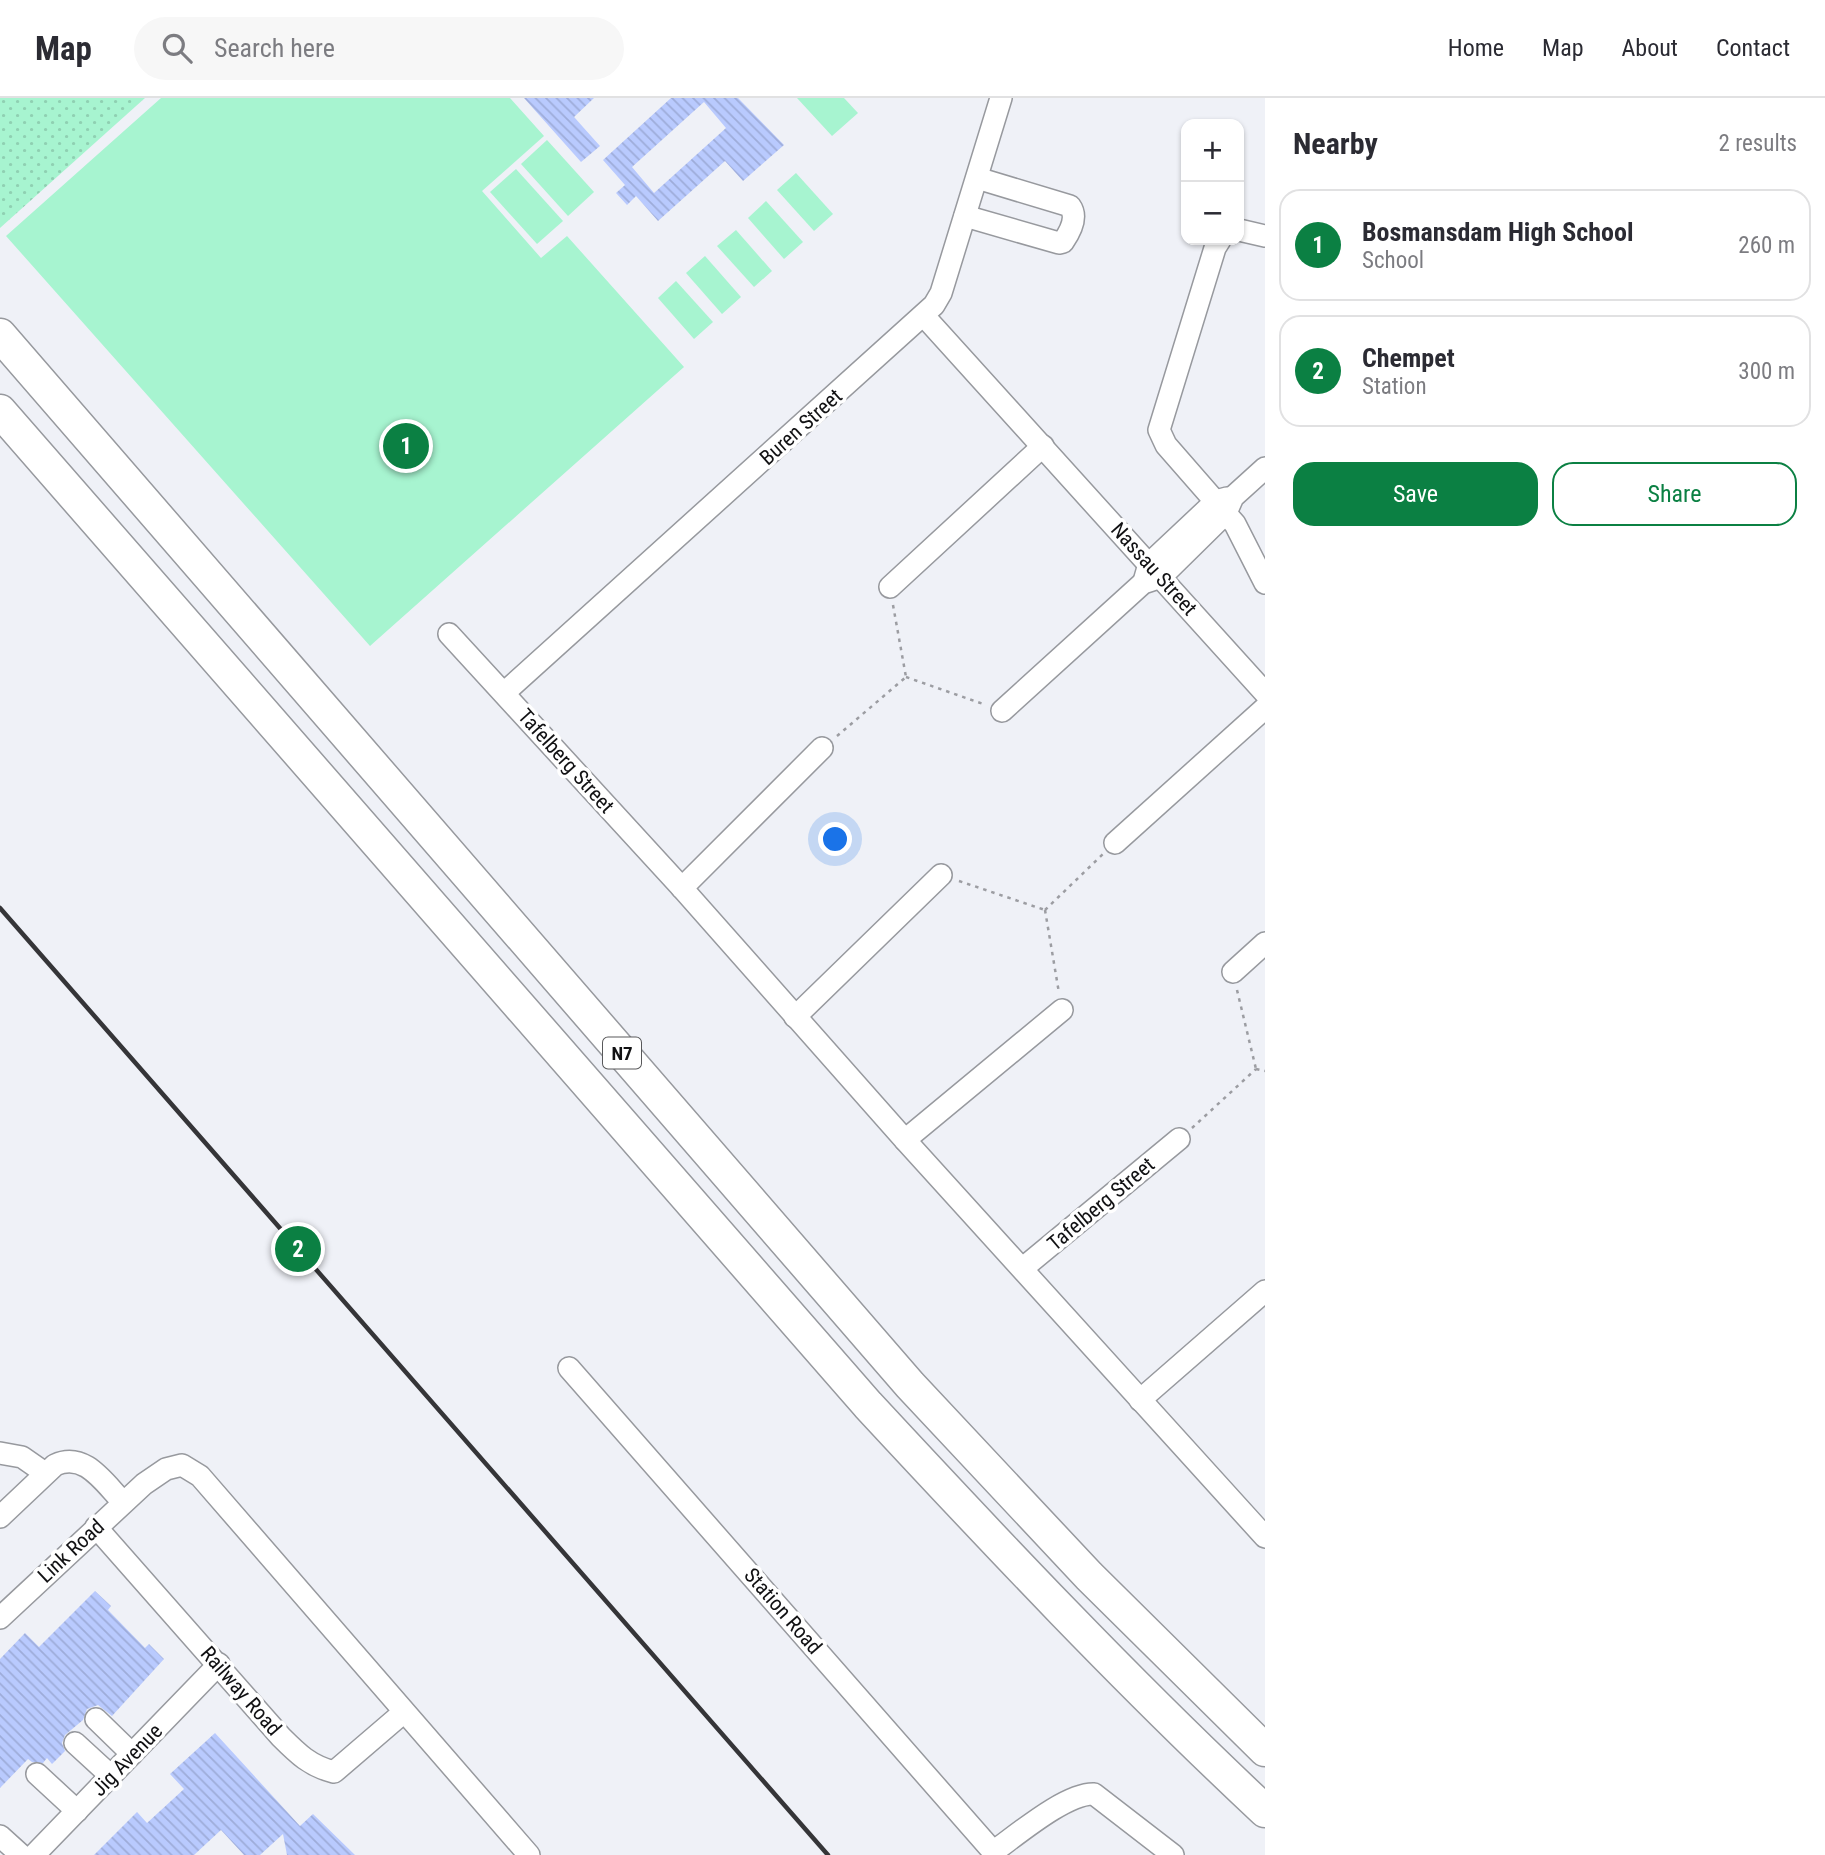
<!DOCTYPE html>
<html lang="en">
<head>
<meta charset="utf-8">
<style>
  body { margin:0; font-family:"Roboto Condensed",sans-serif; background:#f7f7f7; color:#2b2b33 }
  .controls { position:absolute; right:21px; top:21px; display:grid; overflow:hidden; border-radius:14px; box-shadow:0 2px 5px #0004 }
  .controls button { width:63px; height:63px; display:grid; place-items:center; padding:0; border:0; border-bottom:2px solid #e1e1e2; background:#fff; color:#2b2b33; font:35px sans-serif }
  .you { position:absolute; left:836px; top:742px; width:24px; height:24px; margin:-18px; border:5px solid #fff; border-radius:50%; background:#1a73e8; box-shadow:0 0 0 10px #1a73e833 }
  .badge { display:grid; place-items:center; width:46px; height:46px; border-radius:50%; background:#0b8043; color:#fff; font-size:23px; font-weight:700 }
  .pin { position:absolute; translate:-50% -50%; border:4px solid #fff; box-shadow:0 2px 7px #0006 }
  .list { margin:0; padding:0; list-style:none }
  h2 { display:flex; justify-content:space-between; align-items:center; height:91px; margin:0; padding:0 28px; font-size:30px }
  h2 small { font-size:23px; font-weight:400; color:#7c7c81 }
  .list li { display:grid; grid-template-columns:46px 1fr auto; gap:21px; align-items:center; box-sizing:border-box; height:112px; margin:0 14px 14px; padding:0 14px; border:2px solid #e1e1e2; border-radius:21px }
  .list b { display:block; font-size:26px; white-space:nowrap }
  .list p { margin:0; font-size:23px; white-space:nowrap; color:#7c7c81 }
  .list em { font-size:23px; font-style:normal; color:#7c7c81 }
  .actions { display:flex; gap:14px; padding:21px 28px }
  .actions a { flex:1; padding:16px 0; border:2px solid #0b8043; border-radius:21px; text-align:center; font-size:24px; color:#0b8043 }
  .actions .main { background:#0b8043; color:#fff }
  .icon { flex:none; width:38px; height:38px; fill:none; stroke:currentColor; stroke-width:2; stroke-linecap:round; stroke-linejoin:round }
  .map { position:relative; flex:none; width:1265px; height:1757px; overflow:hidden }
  header { display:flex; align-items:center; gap:42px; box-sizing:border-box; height:98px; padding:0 35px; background:#fff; border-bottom:2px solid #e1e1e2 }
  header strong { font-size:33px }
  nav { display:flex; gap:38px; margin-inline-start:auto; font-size:24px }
  .search { width:490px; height:63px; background:#f7f7f7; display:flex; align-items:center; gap:18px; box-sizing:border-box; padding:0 24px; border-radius:38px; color:#7c7c81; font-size:26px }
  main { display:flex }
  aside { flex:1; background:#fff }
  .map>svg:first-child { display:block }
  .grass { fill:url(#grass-dots) }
  .pitch { fill:#a7f4d0 }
  .building { fill:url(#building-back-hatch); fill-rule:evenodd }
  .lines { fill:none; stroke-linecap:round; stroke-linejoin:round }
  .minor-casing { stroke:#97999e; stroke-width:24 }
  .highway-casing { stroke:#97999e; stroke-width:35 }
  .path { stroke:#9c9da2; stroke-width:2.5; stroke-dasharray:3.5 5; stroke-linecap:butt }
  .minor { stroke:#fff; stroke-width:21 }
  .highway { stroke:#fff; stroke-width:32 }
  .rail { stroke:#353538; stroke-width:4.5 }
  .labels { text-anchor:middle; stroke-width:7; stroke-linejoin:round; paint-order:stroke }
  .shield { fill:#fff; stroke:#58585a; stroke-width:2 }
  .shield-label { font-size:19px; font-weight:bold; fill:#111113 }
  .street-label { font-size:21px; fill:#111113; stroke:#fff }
</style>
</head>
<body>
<header>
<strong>Map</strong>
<div class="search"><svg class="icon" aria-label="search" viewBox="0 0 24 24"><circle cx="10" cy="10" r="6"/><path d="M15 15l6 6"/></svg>Search here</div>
<nav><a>Home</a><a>Map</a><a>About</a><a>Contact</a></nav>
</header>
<main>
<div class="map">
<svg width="1265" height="1757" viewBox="0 0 1265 1757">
  <defs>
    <pattern id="grass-dots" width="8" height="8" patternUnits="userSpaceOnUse" patternTransform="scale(1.75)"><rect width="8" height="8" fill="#a7f4d0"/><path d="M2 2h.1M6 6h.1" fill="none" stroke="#8fd0b2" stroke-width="1.8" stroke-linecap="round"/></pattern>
    <pattern id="building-back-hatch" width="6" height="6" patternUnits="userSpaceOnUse" patternTransform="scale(1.75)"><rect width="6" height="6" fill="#b9cafe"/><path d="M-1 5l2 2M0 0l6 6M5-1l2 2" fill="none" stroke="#9eacd9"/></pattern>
  </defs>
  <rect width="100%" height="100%" fill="#eff1f7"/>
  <!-- grass -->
  <polygon class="grass" points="0,0 145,0 0,130"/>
  <!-- pitch -->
  <g class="pitch">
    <polygon points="161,0 510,0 544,38 482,93 541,160 567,138 684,269 370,548 6,138"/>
    <polygon points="797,0 844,0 858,15 832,38"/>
    <polygon points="547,42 594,94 568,118 521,66"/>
    <polygon points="516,71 563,123 537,146 490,94"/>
    <polygon points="796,75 833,116 814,133 777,92"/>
    <polygon points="766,103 803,144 784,161 748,120"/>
    <polygon points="736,132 772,173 754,189 717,148"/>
    <polygon points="705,158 741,199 722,216 686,175"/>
    <polygon points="676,183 713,224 694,241 658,200"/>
  </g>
  <!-- building -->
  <g class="building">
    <polygon points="524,0 594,0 574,19 600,48 581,64"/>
    <path d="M 671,0 L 738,0 L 784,47 L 743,83 L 725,63 L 658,123 L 636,98 L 627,107 L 616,95 L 625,87 L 603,62 ZM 704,4 L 726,30 L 654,95 L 632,69 Z"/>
    <polygon points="95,1493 111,1508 108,1512 145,1550 149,1546 164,1561 112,1618 98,1607 87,1611 83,1622 65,1637 62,1645 65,1653 52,1666 47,1660 43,1665 32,1664 28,1661 0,1690 0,1561 25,1535 39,1549"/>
    <polygon points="215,1635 300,1728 313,1716 355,1757 287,1757 283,1736 260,1757 244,1757 221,1732 194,1757 94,1757 137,1714 147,1725 184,1691 170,1676"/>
  </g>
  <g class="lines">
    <!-- minor casing -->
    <g class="minor-casing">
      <g id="minor">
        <path d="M 965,118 L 1059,145 L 1063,144 C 1070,134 1078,119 1070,108 L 977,80"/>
        <polyline points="1239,132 1265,138"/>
        <polyline points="1220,142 1215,150 1159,332 1166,347 1235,426 1265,485"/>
        <polyline points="924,218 1265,595"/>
        <polyline points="1145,480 1149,466 1216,403 1227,400"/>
        <polyline points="890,489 1043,348"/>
        <polyline points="449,536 682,790 905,1042 1265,1439"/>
        <polyline points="504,595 934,207 941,195 1001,0"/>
        <polyline points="1002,613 1143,485 1161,479 1226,415 1233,399 1265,370"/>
        <polyline points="1115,745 1265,610"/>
        <polyline points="682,790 822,650"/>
        <polyline points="1233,874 1265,845"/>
        <polyline points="795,919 941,777"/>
        <polyline points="905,1042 1062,912"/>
        <polyline points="1023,1170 1179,1041"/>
        <polyline points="569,1270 996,1757"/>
        <polyline points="1140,1302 1265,1193"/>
        <polyline points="0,1355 22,1359 45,1375"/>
        <path d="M 0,1419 L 55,1367 C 85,1353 104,1385 123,1404"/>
        <path d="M 96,1429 L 281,1639 C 298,1656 310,1668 334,1674 L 404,1614"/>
        <polyline points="0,1520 144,1386 166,1371 182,1367 200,1378 529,1757"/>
        <polyline points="96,1621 132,1656"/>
        <polyline points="75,1645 111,1678"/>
        <polyline points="37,1676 77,1713"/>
        <polyline points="0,1738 21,1757"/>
        <path d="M 993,1754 C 1017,1737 1066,1695 1094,1696 L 1173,1757"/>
        <polyline points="34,1757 219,1566"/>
      </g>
    </g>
    <!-- highway casing -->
    <g class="highway-casing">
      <g id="highway">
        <polyline points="0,237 910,1287 1089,1478 1265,1652"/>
        <path d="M 0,313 L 868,1307 C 997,1446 1127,1584 1265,1713"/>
      </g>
    </g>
    <!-- path -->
    <g class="path">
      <polyline points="893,507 906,579"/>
      <polyline points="906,579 986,607"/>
      <polyline points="837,638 906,579"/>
      <polyline points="959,783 1045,812"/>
      <polyline points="1045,812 1059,895"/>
      <polyline points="1045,812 1103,756"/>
      <polyline points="1237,892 1256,971"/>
      <polyline points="1256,971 1265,973"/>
      <polyline points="1192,1030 1256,971"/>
    </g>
    <!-- minor -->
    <use href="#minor" class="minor"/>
    <!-- highway -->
    <use href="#highway" class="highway"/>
    <!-- rail -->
    <polyline class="rail" points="0,810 828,1757"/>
  </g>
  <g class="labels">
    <!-- shield labels -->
    <rect class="shield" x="603" y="939.5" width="38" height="31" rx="5"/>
    <g class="shield-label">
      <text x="622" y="962">N7</text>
    </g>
    <!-- street labels -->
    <g class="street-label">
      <text transform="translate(801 329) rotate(-42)" y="7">Buren Street</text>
      <text transform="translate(1154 471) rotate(48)" y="7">Nassau Street</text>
      <text transform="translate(566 663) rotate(48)" y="7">Tafelberg Street</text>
      <text transform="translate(1101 1106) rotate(-40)" y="7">Tafelberg Street</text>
      <text transform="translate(71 1453) rotate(-43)" y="7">Link Road</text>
      <text transform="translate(783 1513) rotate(49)" y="7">Station Road</text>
      <text transform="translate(241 1593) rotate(49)" y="7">Railway Road</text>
      <text transform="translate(127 1662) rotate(-46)" y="7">Jig Avenue</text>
    </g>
  </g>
</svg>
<div class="controls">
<button>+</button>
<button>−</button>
</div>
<div class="you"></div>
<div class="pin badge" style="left:406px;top:348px">1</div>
<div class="pin badge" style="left:298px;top:1151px">2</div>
</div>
<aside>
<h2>Nearby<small>2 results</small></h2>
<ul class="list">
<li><span class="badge">1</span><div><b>Bosmansdam High School</b><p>School</p></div><em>260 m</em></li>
<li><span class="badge">2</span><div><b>Chempet</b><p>Station</p></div><em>300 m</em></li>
</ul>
<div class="actions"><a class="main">Save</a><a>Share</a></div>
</aside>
</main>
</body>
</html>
